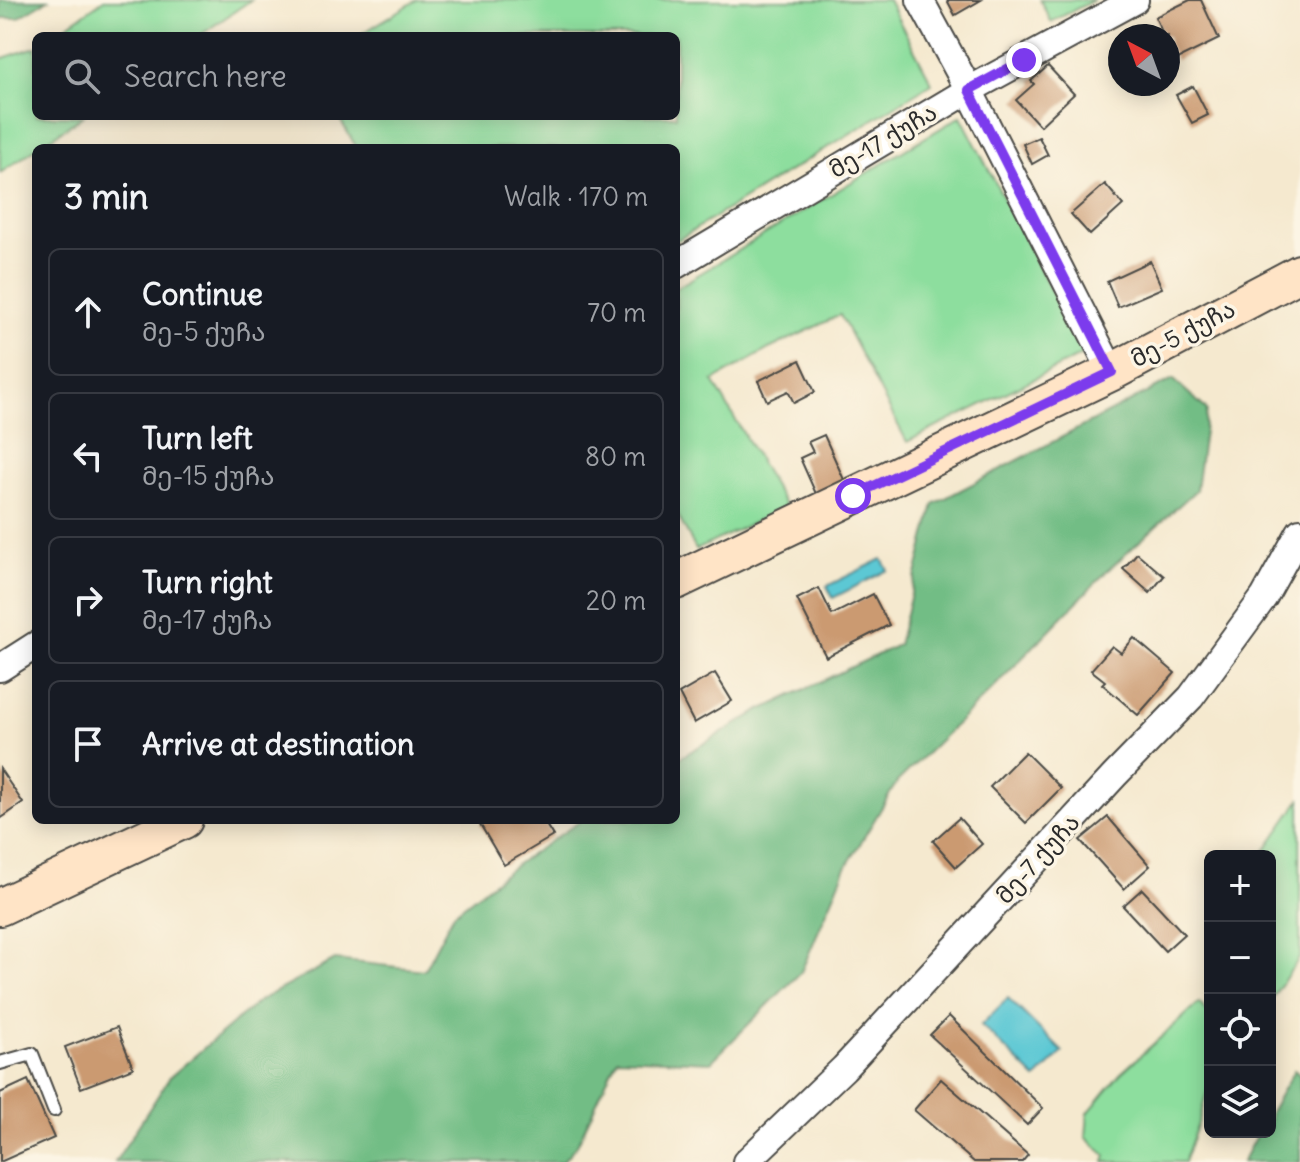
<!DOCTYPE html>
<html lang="en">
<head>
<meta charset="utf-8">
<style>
  body { margin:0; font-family:Delius,"Noto Sans Georgian",sans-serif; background:#20242c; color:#f1f3f6 }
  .controls { position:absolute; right:24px; bottom:24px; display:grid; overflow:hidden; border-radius:12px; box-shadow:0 4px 20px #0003 }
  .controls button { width:72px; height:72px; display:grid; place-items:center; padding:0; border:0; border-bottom:2px solid #363941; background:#171b24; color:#f1f3f6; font:40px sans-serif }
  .compass { position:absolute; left:1108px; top:24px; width:72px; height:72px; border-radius:50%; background:#171b24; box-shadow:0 4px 20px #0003; rotate:319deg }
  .stop { position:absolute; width:24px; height:24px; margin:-18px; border:6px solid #7c3aed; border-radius:50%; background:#fff }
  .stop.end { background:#7c3aed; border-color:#fff; box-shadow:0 2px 8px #0008 }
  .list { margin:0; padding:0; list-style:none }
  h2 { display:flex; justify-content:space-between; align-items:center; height:104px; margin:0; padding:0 32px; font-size:34px }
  h2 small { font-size:26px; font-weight:400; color:#9ea1a6 }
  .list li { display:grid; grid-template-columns:52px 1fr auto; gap:24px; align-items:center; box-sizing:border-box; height:128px; margin:0 16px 16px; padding:0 16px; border:2px solid #363941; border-radius:12px }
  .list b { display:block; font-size:30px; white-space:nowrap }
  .list p { margin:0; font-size:26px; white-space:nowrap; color:#9ea1a6 }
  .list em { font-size:26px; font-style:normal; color:#9ea1a6 }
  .icon { flex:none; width:44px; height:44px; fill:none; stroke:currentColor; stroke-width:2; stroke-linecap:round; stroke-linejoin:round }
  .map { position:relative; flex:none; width:1300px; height:1162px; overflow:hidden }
  .search { position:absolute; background:#171b24; box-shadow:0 4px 20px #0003; left:32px; top:32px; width:648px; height:88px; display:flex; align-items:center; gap:20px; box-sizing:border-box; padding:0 28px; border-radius:12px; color:#9ea1a6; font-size:30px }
  .panel { position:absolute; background:#171b24; box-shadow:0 4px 20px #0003; left:32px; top:144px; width:648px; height:680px; border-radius:12px }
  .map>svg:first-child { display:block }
  .green { fill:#8dde9e; stroke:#5c8464; stroke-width:2 }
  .forest { fill:#72bd85; stroke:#4e7458; stroke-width:2 }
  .water { fill:#5cc8d4; stroke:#447a80; stroke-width:2 }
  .building { fill:#cb9a71 }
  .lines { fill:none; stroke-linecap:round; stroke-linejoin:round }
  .lane-casing { stroke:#494844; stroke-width:16 }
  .street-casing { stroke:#494844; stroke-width:30 }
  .secondary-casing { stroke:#494844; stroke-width:40 }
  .lane { stroke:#fff; stroke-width:12 }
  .street { stroke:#fff; stroke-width:26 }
  .secondary { stroke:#ffe4c6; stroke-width:36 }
  .route { stroke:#7c3aed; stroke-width:10 }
  .labels { text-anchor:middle; stroke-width:7; stroke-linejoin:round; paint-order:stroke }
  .street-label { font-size:24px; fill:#2b2b2b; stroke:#fcf5e5 }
</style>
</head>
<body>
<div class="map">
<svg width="1300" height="1162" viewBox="0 0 1300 1162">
  <rect width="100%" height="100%" fill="#fcf5e5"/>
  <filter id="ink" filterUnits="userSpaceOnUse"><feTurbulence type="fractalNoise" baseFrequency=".0125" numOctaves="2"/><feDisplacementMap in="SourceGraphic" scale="16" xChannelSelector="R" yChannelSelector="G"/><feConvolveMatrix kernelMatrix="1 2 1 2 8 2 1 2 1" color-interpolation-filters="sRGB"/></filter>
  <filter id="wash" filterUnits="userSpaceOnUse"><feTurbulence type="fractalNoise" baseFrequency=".006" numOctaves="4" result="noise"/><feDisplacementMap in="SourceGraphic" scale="32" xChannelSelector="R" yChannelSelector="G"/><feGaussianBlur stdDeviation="1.8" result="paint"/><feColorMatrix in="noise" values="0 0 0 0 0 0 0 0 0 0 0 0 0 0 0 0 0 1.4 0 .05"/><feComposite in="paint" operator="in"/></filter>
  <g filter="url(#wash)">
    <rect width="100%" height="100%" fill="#f5e9cf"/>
    <!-- green -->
    <g class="green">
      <polygon points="104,0 251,0 199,36 52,36"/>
      <polygon points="417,0 888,0 932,83 676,241 676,148 357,148 338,116 676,116 676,36 358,36"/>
      <polygon points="1040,0 1094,0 1051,22"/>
      <polygon points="36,47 36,116 83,116 0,173 0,59"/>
      <polygon points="961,116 1084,354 907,442 840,315 769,349 713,381 786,507 696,550 676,512 676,288"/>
      <polygon points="1300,800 1300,957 1270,1001 1270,856 1261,856"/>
      <polygon points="1199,1003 1210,1015 1210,1082 1199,1121 1184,1162 1104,1162 1106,1156 1086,1137 1088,1113 1120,1074"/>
    </g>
    <!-- forest -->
    <g class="forest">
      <polygon points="0,0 48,0 18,18 0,18"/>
      <polygon points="1173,379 1207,410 1196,490 1105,573 995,686 897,782 845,869 801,972 711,1062 617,1058 577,1145 562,1162 115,1162 170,1077 260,1000 335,960 424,970 454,913 518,863 582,820 676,820 676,760 759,711 898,645 934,504"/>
      <polygon points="1294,1070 1300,1075 1300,1162 1242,1162 1258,1132 1270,1132 1270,1112"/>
    </g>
    <!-- water -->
    <g class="water">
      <polygon points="882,559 888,570 833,598 827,586"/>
      <polygon points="1008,998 1063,1052 1036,1079 981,1025"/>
    </g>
    <g id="blocks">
      <!-- building -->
      <g class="building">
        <polygon points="947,0 981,0 955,15"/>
        <polygon points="1190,0 1201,0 1219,39 1176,60 1168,44 1168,36 1164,36 1155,17"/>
        <polygon points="1048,66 1074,94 1040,126 1016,100 1034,84 1031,81"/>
        <polygon points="1193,86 1208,115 1192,123 1176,95"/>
        <polygon points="1039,137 1048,155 1032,164 1023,144"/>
        <polygon points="1105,184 1123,205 1090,235 1071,214"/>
        <polygon points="1150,261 1162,288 1118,307 1107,281"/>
        <polygon points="800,360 815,392 794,403 788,391 767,401 758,381"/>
        <polygon points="824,435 845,482 816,494 800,458 813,452 808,442"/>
        <polygon points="1137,553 1164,576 1150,593 1123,569"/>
        <polygon points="819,588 832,615 873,594 889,625 826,657 797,599"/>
        <polygon points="1134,638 1175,673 1138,715 1102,684 1105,681 1091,670 1112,646 1121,653"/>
        <polygon points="715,673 732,701 694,723 679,694"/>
        <polygon points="1025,752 1061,788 1026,823 990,787"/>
        <polygon points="0,769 23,803 0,819"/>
        <polygon points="1108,817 1150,866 1124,889 1080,840"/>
        <polygon points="959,818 982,844 956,867 933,841"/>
        <polygon points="487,820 543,820 553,836 504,865 480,824"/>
        <polygon points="1142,889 1184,934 1165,951 1123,906"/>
        <polygon points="949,1016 1043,1108 1027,1125 930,1035"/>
        <polygon points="117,1027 133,1068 81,1088 65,1047"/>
        <polygon points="941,1079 1028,1155 1022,1162 974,1162 914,1110"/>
        <polygon points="28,1080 54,1138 0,1162 0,1093"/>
      </g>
    </g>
  </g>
  <g filter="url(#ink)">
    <use href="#blocks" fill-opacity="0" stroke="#494844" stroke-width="2"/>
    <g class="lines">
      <!-- lane casing -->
      <g class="lane-casing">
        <polyline id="lane" points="0,1063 32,1054 54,1110"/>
      </g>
      <!-- street casing -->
      <g class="street-casing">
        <g id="street">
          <polyline points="920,0 969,90 1112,372"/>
          <polyline points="676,265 969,90 1135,0"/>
          <polyline points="0,668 36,645"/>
          <polyline points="746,1162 844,1068 1115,775 1191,697 1264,597 1300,532"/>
        </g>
      </g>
      <!-- secondary casing -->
      <g class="secondary-casing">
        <g id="secondary">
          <polyline points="676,581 1112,372 1300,273"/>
          <polyline points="0,907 184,820"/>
        </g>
      </g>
      <!-- lane -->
      <use href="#lane" class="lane"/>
      <!-- street -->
      <use href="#street" class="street"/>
      <!-- secondary -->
      <use href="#secondary" class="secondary"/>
    </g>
  </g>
  <g class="lines" filter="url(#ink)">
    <!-- route -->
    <polyline class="route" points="853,496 1112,372 969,90 1024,60"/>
  </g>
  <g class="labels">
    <!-- street labels -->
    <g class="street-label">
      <text transform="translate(883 141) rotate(-31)" y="8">მე-17 ქუჩა</text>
      <text transform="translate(1183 334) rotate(-28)" y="8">მე-5 ქუჩა</text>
      <text transform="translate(1038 859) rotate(-48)" y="8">მე-7 ქუჩა</text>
    </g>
  </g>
</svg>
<div class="controls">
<button>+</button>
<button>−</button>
<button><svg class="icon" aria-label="locate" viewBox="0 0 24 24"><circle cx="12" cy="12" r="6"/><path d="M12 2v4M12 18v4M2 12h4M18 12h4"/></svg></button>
<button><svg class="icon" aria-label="layers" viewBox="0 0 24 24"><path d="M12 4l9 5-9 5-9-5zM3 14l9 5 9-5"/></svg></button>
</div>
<svg class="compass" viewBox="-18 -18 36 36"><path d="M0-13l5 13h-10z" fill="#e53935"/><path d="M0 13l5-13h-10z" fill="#9ea1a6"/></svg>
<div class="stop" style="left:853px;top:496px"></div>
<div class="stop end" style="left:1024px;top:60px"></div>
<div class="search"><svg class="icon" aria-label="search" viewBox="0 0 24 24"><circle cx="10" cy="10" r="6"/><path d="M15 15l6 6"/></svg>Search here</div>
<section class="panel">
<h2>3 min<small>Walk · 170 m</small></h2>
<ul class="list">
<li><svg class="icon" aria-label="ahead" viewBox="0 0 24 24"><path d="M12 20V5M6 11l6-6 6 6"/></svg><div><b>Continue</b><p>მე-5 ქუჩა</p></div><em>70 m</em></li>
<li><svg class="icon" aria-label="left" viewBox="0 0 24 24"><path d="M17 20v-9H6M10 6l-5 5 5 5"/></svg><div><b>Turn left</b><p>მე-15 ქუჩა</p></div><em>80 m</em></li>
<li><svg class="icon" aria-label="right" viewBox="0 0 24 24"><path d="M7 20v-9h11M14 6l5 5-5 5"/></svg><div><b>Turn right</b><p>მე-17 ქუჩა</p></div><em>20 m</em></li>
<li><svg class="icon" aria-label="arrive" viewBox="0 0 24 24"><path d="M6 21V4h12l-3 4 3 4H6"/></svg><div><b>Arrive at destination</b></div></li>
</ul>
</section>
</div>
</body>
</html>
